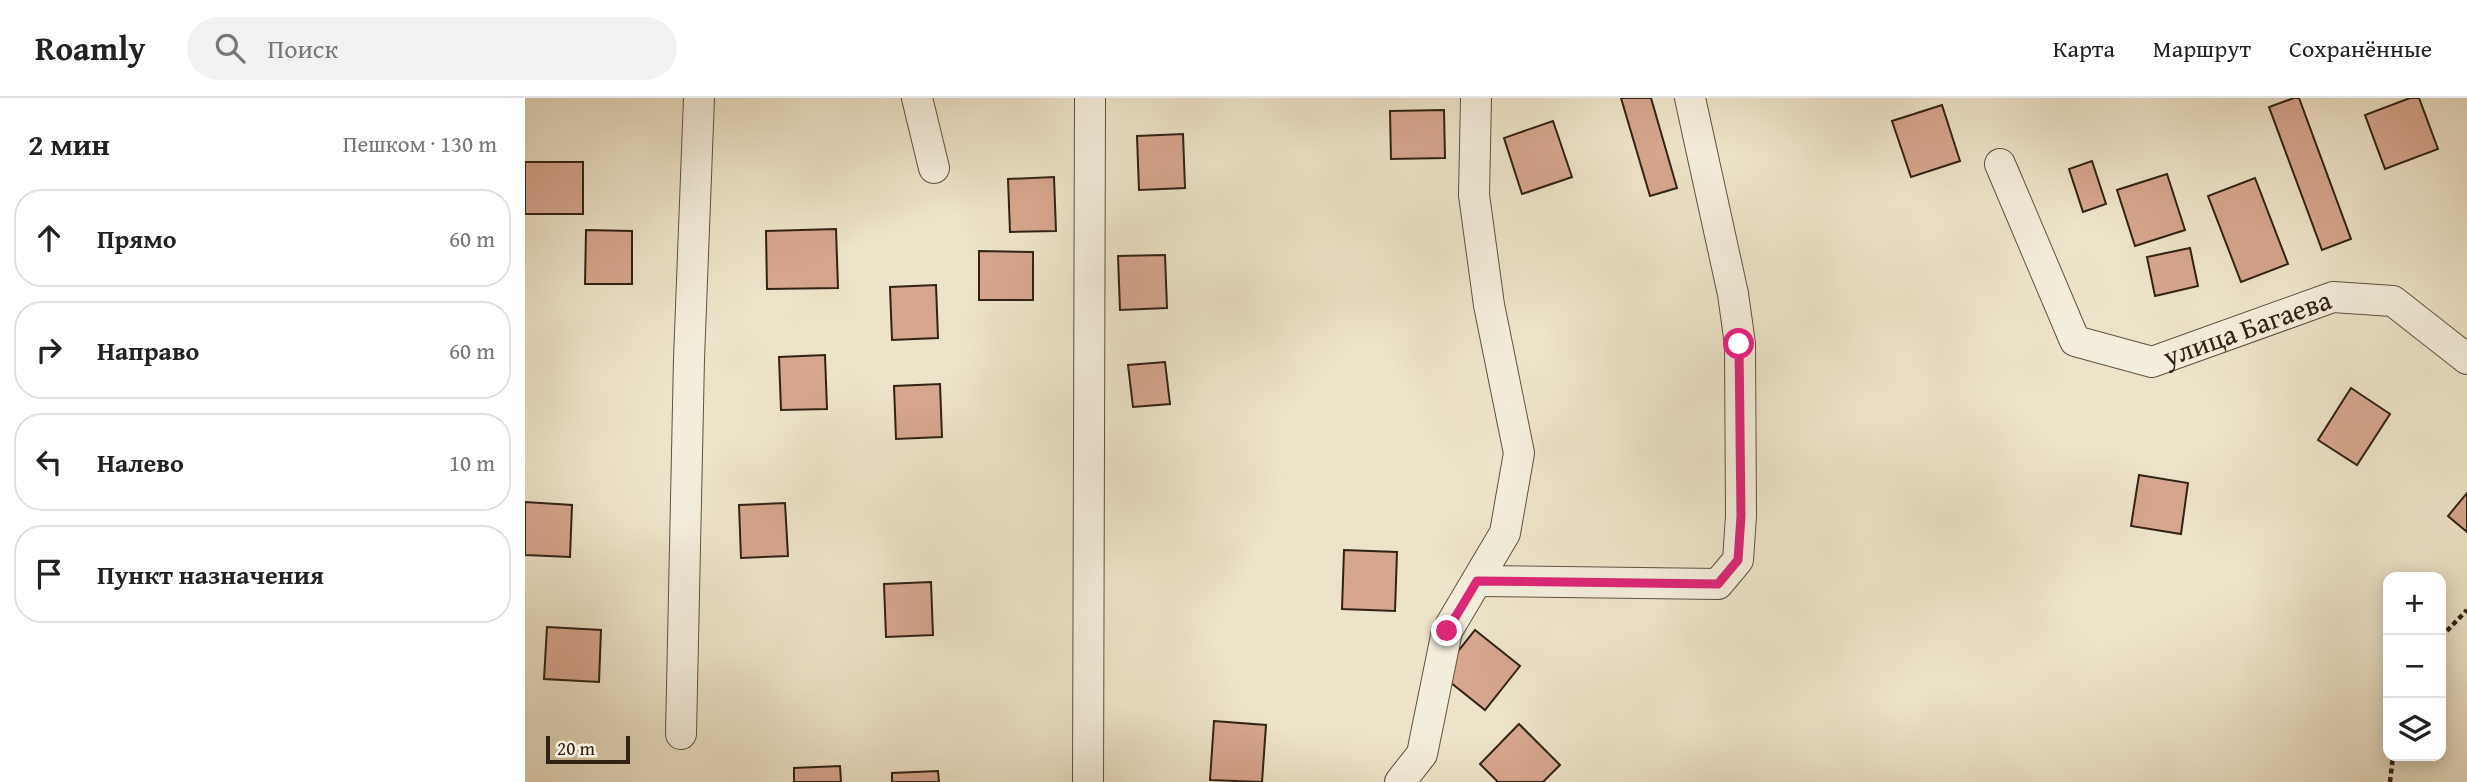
<!DOCTYPE html>
<html lang="ru">
<head>
<meta charset="utf-8">
<style>
  body { margin:0; font-family:"Gentium Book Plus",serif; background:#f2f2f2; color:#222 }
  .controls { position:absolute; right:21px; bottom:21px; display:grid; overflow:hidden; border-radius:14px; box-shadow:0 4px 18px #0003 }
  .controls button { width:63px; height:63px; display:grid; place-items:center; padding:0; border:0; border-bottom:2px solid #e0e0e0; background:#fff; color:#222; font:35px sans-serif }
  .scale { position:absolute; left:21px; bottom:18px; width:84px; box-sizing:border-box; padding-left:7px; border:4px solid #322215; border-top:0; font-size:19px; line-height:24px; white-space:nowrap; color:#322215; -webkit-text-stroke:5px #f3eddb; paint-order:stroke }
  .stop { position:absolute; width:21px; height:21px; margin:-16px; border:5px solid #db2777; border-radius:50%; background:#fff }
  .stop.end { background:#db2777; border-color:#fff; box-shadow:0 2px 7px #0008 }
  .list { margin:0; padding:0; list-style:none }
  h2 { display:flex; justify-content:space-between; align-items:center; height:91px; margin:0; padding:0 28px; font-size:30px }
  h2 small { font-size:23px; font-weight:400; color:#767676 }
  .list li { display:grid; grid-template-columns:46px 1fr auto; gap:21px; align-items:center; box-sizing:border-box; height:98px; margin:0 14px 14px; padding:0 14px; border:2px solid #e0e0e0; border-radius:28px }
  .list b { display:block; font-size:26px; white-space:nowrap }
  .list em { font-size:23px; font-style:normal; color:#767676 }
  .icon { flex:none; width:38px; height:38px; fill:none; stroke:currentColor; stroke-width:2; stroke-linecap:round; stroke-linejoin:round }
  .map { position:relative; flex:none; width:1942px; height:684px; overflow:hidden }
  header { display:flex; align-items:center; gap:42px; box-sizing:border-box; height:98px; padding:0 35px; background:#fff; border-bottom:2px solid #e0e0e0 }
  header strong { font-size:33px }
  nav { display:flex; gap:38px; margin-inline-start:auto; font-size:24px }
  .search { width:490px; height:63px; background:#f2f2f2; display:flex; align-items:center; gap:18px; box-sizing:border-box; padding:0 24px; border-radius:38px; color:#767676; font-size:26px }
  main { display:flex }
  aside { flex:1; background:#fff }
  .map>svg:first-child { display:block }
  .building { fill:#d6a68e; stroke:#322215; stroke-width:2 }
  .lines { fill:none; stroke-linecap:round; stroke-linejoin:round }
  .minor-casing { stroke:#615242; stroke-width:32 }
  .path { stroke:#322215; stroke-width:4.5; stroke-dasharray:5 3.5; stroke-linecap:butt }
  .minor { stroke:#f3eddb; stroke-width:30 }
  .route { stroke:#db2777; stroke-width:9 }
  .labels { text-anchor:middle; stroke-width:7; stroke-linejoin:round; paint-order:stroke }
  .street-label { font-size:28px; fill:#322215; stroke:#f3eddb }
</style>
</head>
<body>
<header>
<strong>Roamly</strong>
<div class="search"><svg class="icon" aria-label="search" viewBox="0 0 24 24"><circle cx="10" cy="10" r="6"/><path d="M15 15l6 6"/></svg>Поиск</div>
<nav><a>Карта</a><a>Маршрут</a><a>Сохранённые</a></nav>
</header>
<main>
<aside>
<h2>2 мин<small>Пешком · 130 m</small></h2>
<ul class="list">
<li><svg class="icon" aria-label="ahead" viewBox="0 0 24 24"><path d="M12 20V5M6 11l6-6 6 6"/></svg><div><b>Прямо</b></div><em>60 m</em></li>
<li><svg class="icon" aria-label="right" viewBox="0 0 24 24"><path d="M7 20v-9h11M14 6l5 5-5 5"/></svg><div><b>Направо</b></div><em>60 m</em></li>
<li><svg class="icon" aria-label="left" viewBox="0 0 24 24"><path d="M17 20v-9H6M10 6l-5 5 5 5"/></svg><div><b>Налево</b></div><em>10 m</em></li>
<li><svg class="icon" aria-label="arrive" viewBox="0 0 24 24"><path d="M6 21V4h12l-3 4 3 4H6"/></svg><div><b>Пункт назначения</b></div></li>
</ul>
</aside>
<div class="map">
<svg width="1942" height="684" viewBox="0 0 1942 684">
  <rect width="100%" height="100%" fill="#ede3c8"/>
  <filter id="stains"><feTurbulence type="fractalNoise" baseFrequency=".00286" numOctaves="4"/><feColorMatrix values="0 0 0 0 .2 0 0 0 0 .09 0 0 0 0 .02 0 0 0 .5 -.17"/></filter>
  <radialGradient id="worn" r=".72"><stop offset=".6" stop-color="#630" stop-opacity="0"/><stop offset="1" stop-color="#630" stop-opacity=".3"/></radialGradient>
  <!-- building -->
  <g class="building">
    <polygon points="1096,0 1126,0 1152,90 1125,98"/>
    <polygon points="1769,0 1774,0 1826,141 1797,152 1744,9"/>
    <polygon points="1885,0 1894,0 1913,51 1860,71 1840,17"/>
    <polygon points="1417,7 1435,63 1386,79 1367,23"/>
    <polygon points="919,12 920,60 866,61 865,13"/>
    <polygon points="1028,23 1047,79 997,96 979,40"/>
    <polygon points="658,36 660,90 614,92 612,38"/>
    <polygon points="1567,63 1581,106 1558,114 1544,71"/>
    <rect x="0" y="64" width="58" height="52"/>
    <polygon points="1642,76 1660,132 1610,148 1592,92"/>
    <polygon points="529,79 531,133 485,134 483,81"/>
    <polygon points="1730,80 1763,166 1716,184 1683,98"/>
    <polygon points="311,131 313,190 242,191 241,133"/>
    <polygon points="61,132 107,133 107,186 60,186"/>
    <polygon points="1665,150 1673,188 1630,198 1622,159"/>
    <polygon points="454,153 508,154 508,202 454,202"/>
    <polygon points="640,157 642,210 595,212 593,158"/>
    <polygon points="411,187 413,240 367,242 365,189"/>
    <polygon points="300,257 302,311 256,312 254,259"/>
    <polygon points="640,264 645,306 608,309 603,267"/>
    <polygon points="415,286 417,339 371,341 369,288"/>
    <polygon points="1826,290 1865,316 1832,367 1793,342"/>
    <polygon points="1614,377 1663,385 1656,436 1606,428"/>
    <polygon points="1942,395 1942,434 1923,418"/>
    <polygon points="0,404 47,407 45,459 0,457"/>
    <polygon points="260,405 263,458 216,460 214,407"/>
    <polygon points="819,452 872,454 870,513 817,511"/>
    <polygon points="406,484 408,537 361,539 359,486"/>
    <polygon points="22,529 76,532 74,584 19,581"/>
    <polygon points="950,532 995,568 960,612 915,576"/>
    <polygon points="689,623 741,627 737,684 685,682"/>
    <polygon points="994,626 1035,667 1018,684 973,684 955,666"/>
    <polygon points="315,668 316,684 269,684 269,670"/>
    <polygon points="413,673 414,684 367,684 367,675"/>
  </g>
  <g class="lines">
    <!-- minor casing -->
    <g class="minor-casing">
      <g id="minor">
        <polyline points="392,0 409,70"/>
        <path id="s1" d="M 1475,66 L 1550,243 L 1627,264 L 1808,199 L 1868,203 L 1942,261"/>
        <polyline points="952,483 1193,486 1213,462 1216,418 1215,246 1208,196 1165,0"/>
        <polyline points="156,636 164,261 174,0"/>
        <polyline points="563,684 565,0"/>
        <polyline points="875,684 897,656 922,533 980,435 994,355 964,207 949,97 951,0"/>
      </g>
    </g>
    <!-- path -->
    <g class="path">
      <polyline points="1916,539 1942,512"/>
      <polyline points="1865,684 1868,658"/>
    </g>
    <!-- minor -->
    <use href="#minor" class="minor"/>
  </g>
  <g class="lines">
    <!-- route -->
    <polyline class="route" points="922,533 952,483 1193,486 1213,462 1216,418 1214,246"/>
  </g>
  <g class="labels">
    <!-- street labels -->
    <g class="street-label">
      <text dy="10" stroke="none"><textPath href="#s1" startOffset="373">улица Багаева</textPath></text>
    </g>
  </g>
  <rect width="100%" height="100%" filter="url(#stains)"/>
  <rect width="100%" height="100%" fill="url(#worn)"/>
</svg>
<div class="controls">
<button>+</button>
<button>−</button>
<button><svg class="icon" aria-label="layers" viewBox="0 0 24 24"><path d="M12 4l9 5-9 5-9-5zM3 14l9 5 9-5"/></svg></button>
</div>
<div class="scale">20 m</div>
<div class="stop" style="left:1214px;top:246px"></div>
<div class="stop end" style="left:922px;top:533px"></div>
</div>
</main>
</body>
</html>
